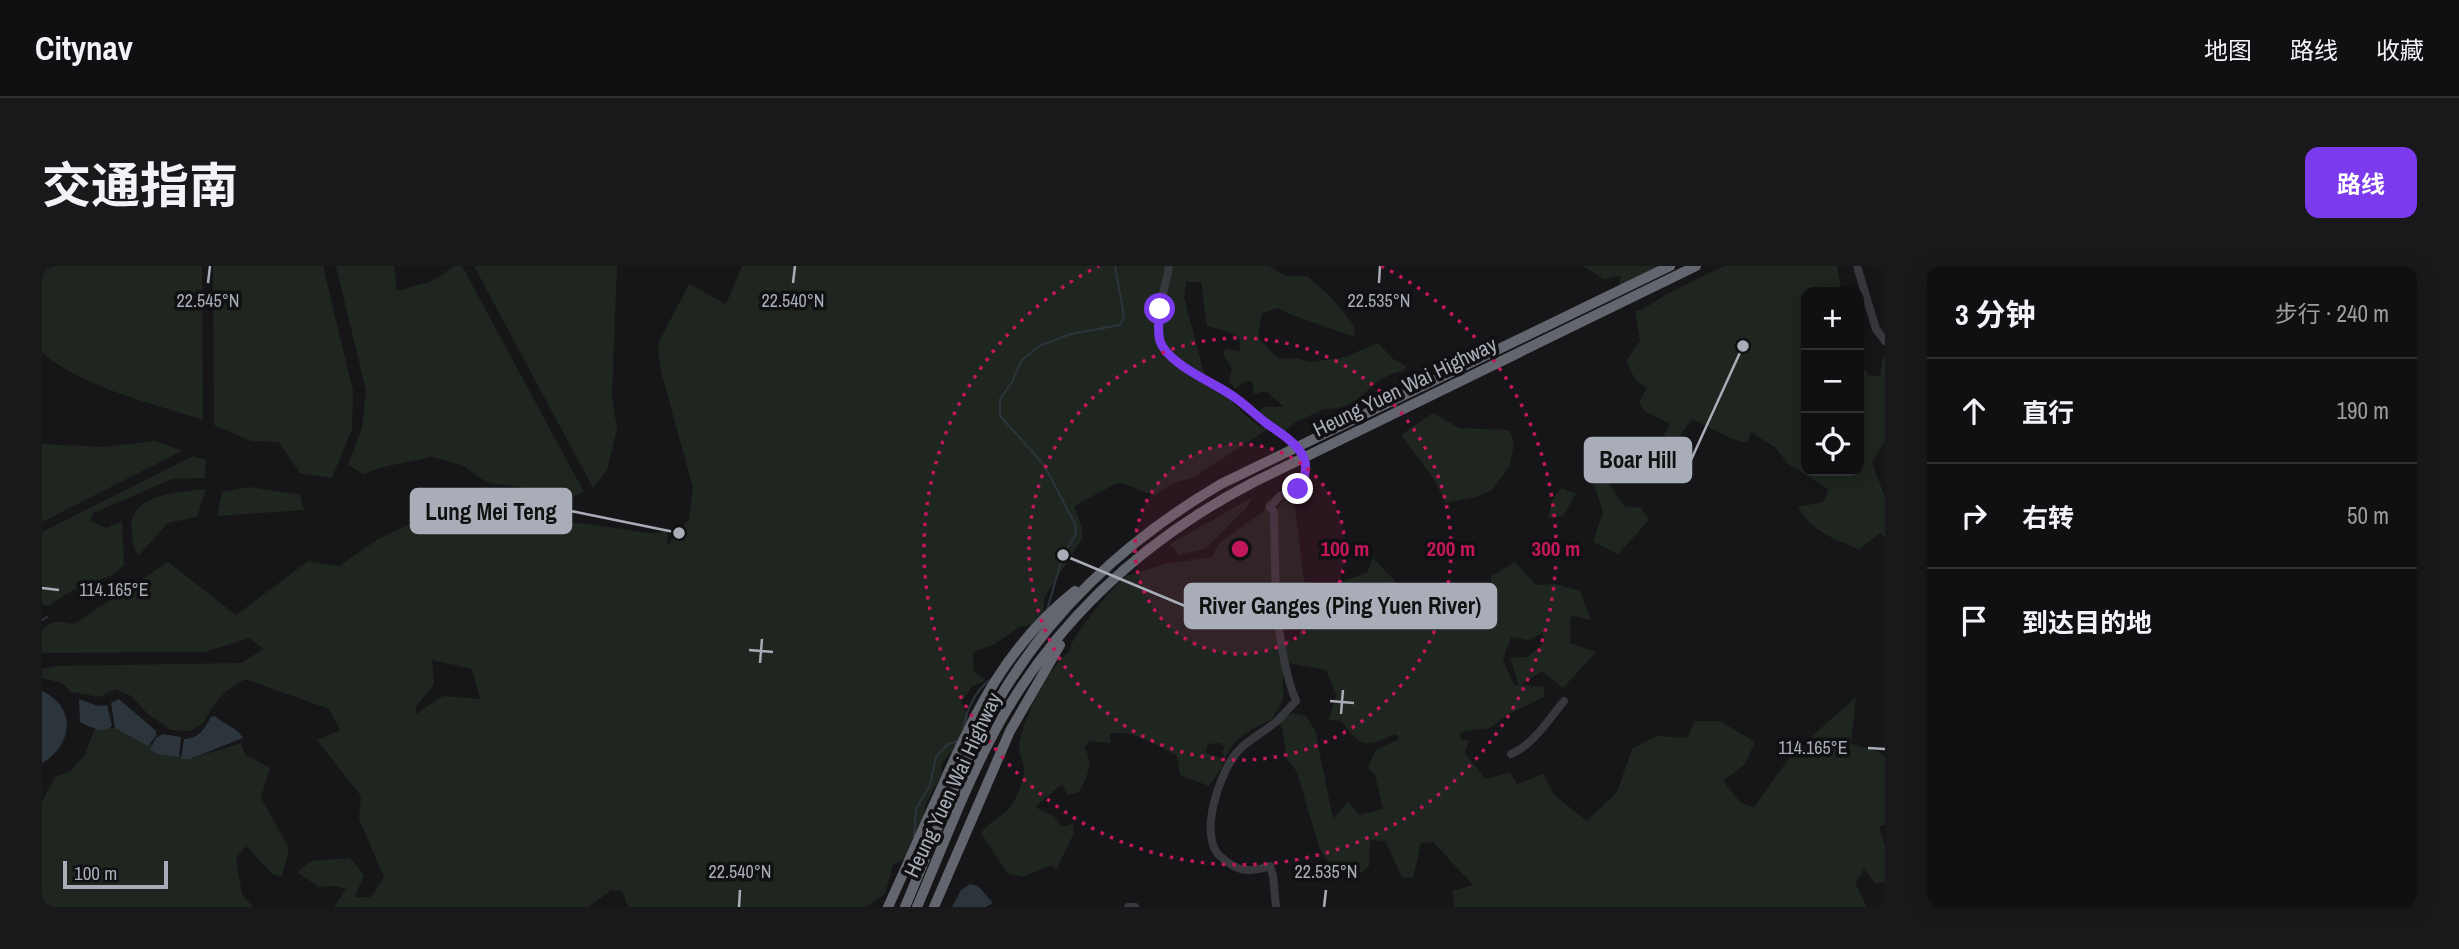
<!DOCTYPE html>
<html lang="zh">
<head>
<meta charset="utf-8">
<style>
  body { margin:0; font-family:"Archivo Narrow","Noto Sans SC",sans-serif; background:#19191b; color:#f1f3f6 }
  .controls { position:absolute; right:21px; top:21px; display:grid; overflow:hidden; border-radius:14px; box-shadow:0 4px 18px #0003 }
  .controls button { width:63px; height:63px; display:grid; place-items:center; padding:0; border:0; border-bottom:2px solid #303032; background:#101012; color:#f1f3f6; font:35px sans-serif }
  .scale { position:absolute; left:21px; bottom:18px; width:105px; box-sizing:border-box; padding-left:7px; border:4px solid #a8adb8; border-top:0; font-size:19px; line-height:24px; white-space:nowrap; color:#a8adb8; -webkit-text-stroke:5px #111113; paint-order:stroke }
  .stop { position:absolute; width:21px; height:21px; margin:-16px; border:5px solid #7c3aed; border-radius:50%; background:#fff }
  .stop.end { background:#7c3aed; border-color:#fff; box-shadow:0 2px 7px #0008 }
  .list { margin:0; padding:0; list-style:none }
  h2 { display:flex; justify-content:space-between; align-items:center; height:91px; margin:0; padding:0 28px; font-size:30px }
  h2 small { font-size:23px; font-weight:400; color:#9c9d9f }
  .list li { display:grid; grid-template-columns:46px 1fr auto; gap:21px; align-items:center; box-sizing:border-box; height:105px; padding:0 28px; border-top:2px solid #303032 }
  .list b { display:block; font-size:26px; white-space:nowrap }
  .list em { font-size:23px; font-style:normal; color:#9c9d9f }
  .icon { flex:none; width:38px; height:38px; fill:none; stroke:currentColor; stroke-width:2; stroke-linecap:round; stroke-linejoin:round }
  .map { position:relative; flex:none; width:1843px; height:641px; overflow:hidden; border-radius:14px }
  header { display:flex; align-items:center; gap:42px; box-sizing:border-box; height:98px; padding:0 35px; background:#101012; border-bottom:2px solid #303032 }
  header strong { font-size:33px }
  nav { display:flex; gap:38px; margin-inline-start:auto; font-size:24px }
  .intro { display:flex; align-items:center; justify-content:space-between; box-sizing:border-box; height:168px; padding:0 42px }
  h1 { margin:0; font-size:49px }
  .button { padding:18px 32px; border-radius:14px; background:#7c3aed; color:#fff; font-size:24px; font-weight:700 }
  main { display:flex; gap:42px; padding:0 42px }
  aside { flex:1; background:#101012; border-radius:14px; box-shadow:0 4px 18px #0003 }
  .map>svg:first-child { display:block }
  .green { fill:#1e261f; fill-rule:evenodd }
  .water { fill:#2c353c }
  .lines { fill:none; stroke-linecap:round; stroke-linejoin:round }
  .stream { stroke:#2c353c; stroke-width:2 }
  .minor { stroke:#37383d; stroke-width:8 }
  .highway { stroke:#63666e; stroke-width:10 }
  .route { stroke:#7c3aed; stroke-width:9 }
  .ticks { fill:none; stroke:#a8adb8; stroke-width:2.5 }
  .ring { fill:none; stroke:#c2185b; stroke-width:3.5; stroke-dasharray:3.5 7 }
  .labels { text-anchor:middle; stroke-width:7; stroke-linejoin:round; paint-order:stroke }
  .street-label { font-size:21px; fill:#a8adb8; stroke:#111113 }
  .ticks-label { font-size:18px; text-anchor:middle; fill:#a8adb8; stroke:#111113; stroke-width:7; stroke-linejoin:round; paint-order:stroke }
  .centre { fill:#c2185b; stroke:#111113; stroke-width:3.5 }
  .ring-label { font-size:21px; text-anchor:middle; font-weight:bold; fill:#c2185b; stroke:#111113; stroke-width:7; stroke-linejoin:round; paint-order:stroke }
  .leader { fill:none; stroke:#a8adb8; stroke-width:2.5 }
  .callout-dot { fill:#a8adb8; stroke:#111113; stroke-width:2.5 }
  .callout { fill:#a8adb8; stroke:#a8adb8; stroke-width:2.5 }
  .callout-label { font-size:23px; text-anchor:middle; font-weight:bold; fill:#111 }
</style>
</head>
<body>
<header>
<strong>Citynav</strong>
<nav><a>地图</a><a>路线</a><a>收藏</a></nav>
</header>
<div class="intro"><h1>交通指南</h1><a class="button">路线</a></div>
<main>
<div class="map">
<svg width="1843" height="641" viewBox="0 0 1843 641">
  <rect width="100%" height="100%" fill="#161618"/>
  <!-- green -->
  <g class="green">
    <path d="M 0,0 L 160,0 L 161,154 C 107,136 45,123 0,87 Z"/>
    <polygon points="171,0 281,0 311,125 310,163 290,212 258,207 237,176 209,175 172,159"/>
    <polygon points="294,0 352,0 355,25 391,15 412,0 420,0 542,226 528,232 519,232 498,224 449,217 441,214 420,199 390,191 341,201 321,208 306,199 320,162 324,125"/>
    <polygon points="432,0 575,0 570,131 575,163 565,204 551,222"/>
    <path d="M 700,0 L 1227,0 L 1243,10 L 1265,10 L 1288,30 L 1311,58 L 1313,71 L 1247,48 L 1236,42 L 1220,47 L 1216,72 L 1236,92 L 1257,93 L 1267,96 L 1300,92 L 1336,77 L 1351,93 L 1364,100 L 1362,105 L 1349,108 L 1332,118 L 1316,134 L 1300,141 L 1280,144 L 1252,157 L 1241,167 L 1217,146 L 1221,141 L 1242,141 L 1224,125 L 1212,128 L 1210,115 L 1204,115 L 1193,123 L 1187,115 L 1190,103 L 1181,88 L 1184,83 L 1198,85 L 1197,72 L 1184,65 L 1165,60 L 1159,16 L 1144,16 L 1142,31 L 1162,107 L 1204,150 L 1219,161 L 1226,163 L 1150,212 L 1130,217 L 1113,230 L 1085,219 L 1075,217 L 1032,240 L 1040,262 L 1040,273 L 1002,332 L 1001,360 L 997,357 L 977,361 L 953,378 L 931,386 L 932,406 L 944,414 L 931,420 L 919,436 L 927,452 L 920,482 L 909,486 L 899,498 L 900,508 L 884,537 L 872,593 L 860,594 L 851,599 L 843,628 L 824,641 L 586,641 L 580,625 L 569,624 L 547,641 L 292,641 L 304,623 L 293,620 L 277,621 L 255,606 L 269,595 L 308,592 L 322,609 L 313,631 L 329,631 L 342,611 L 317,553 L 319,530 L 275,474 L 298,464 L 287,443 L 203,413 L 184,425 L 170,441 L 162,456 L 149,465 L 129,464 L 106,448 L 89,430 L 73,423 L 58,431 L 29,426 L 20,417 L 0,412 L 0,403 L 15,400 L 199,397 L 222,383 L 207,372 L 163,386 L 0,387 L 0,364 C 10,353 18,355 32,358 L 126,296 L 194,349 L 266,295 L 297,300 L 336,273 L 391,247 L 547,258 L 605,267 L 617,267 L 626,262 L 625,280 L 647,253 L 651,222 L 619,105 L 616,86 L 617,76 L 647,18 L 684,38 ZM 390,394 L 430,403 L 438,433 L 401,430 L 374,448 L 374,441 L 392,418 Z"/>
    <polygon points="1541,0 1619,0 1577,21 1579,10 1562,13"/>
    <path d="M 1682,0 L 1795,0 L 1800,26 L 1764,26 L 1764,205 L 1817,205 L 1817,94 L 1826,109 L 1838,110 L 1841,91 L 1843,92 L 1843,175 L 1830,197 L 1843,231 L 1843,272 L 1838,267 L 1817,283 C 1792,273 1770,266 1756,241 L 1782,236 L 1786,223 L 1745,197 L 1734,182 L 1709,166 L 1705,177 L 1690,173 L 1650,153 L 1633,176 L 1625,172 L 1622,168 L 1628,158 L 1602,145 L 1597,136 L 1605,122 L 1593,113 L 1584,95 L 1598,75 L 1593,44 L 1598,45 L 1625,28 Z"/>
    <polygon points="1391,147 1417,162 1467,164 1472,177 1468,200 1449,225 1433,231 1404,237 1391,212 1359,169"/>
    <polygon points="113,175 140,185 0,256 0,178 63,181"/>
    <polygon points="151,190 164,194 163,212 130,213 51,247 48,255 65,262 80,255 82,299 70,309 29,325 6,340 0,338 0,266"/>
    <polygon points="1561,209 1582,240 1599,242 1607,254 1576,288 1551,276 1561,246 1552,218"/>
    <polygon points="208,221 258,229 262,244 175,250 180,226"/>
    <polygon points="1520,222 1534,228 1521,250 1506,252 1510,234"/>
    <path d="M 164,223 L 155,251 L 126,257 L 97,289 C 91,283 91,276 90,268 C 82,228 135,227 164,223 Z"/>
    <path d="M 1211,231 L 1203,243 L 1164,282 C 1156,287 1146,285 1137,289 L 1128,278 Z"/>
    <path d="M 1226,231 L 1230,244 L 1228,261 L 1234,346 L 1232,246 L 1244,231 L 1252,231 L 1262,316 L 1289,319 L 1325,307 L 1331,292 L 1374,337 L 1401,321 L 1419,320 L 1451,324 L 1448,311 L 1473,296 L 1494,319 L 1513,318 L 1538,325 L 1549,354 L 1529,350 L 1528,377 L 1554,386 L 1521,422 L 1500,405 L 1479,419 L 1502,421 L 1502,431 L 1467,448 L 1447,462 L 1418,466 L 1419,473 L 1427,475 L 1423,487 L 1443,513 L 1468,507 L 1475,518 L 1501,508 L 1512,529 L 1545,555 L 1575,526 L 1590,483 L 1614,470 L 1645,472 L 1653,455 L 1678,455 L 1713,476 L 1703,498 L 1681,515 L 1699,537 L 1712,541 L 1750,488 L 1814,431 L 1809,478 L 1835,485 L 1843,491 L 1843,559 L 1837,560 L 1843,579 L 1843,616 L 1833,617 L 1822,603 L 1813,617 L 1825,641 L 1412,641 L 1411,625 L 1431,619 L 1391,576 L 1379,577 L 1371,612 L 1360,611 L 1343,575 L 1328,574 L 1327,600 L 1320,606 L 1303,606 L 1285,595 L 1277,581 L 1255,506 L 1245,493 L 1240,463 L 1236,453 L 1252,447 L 1264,450 L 1273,464 L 1291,553 L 1306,536 L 1317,549 L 1341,543 L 1333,508 L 1326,502 L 1333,485 L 1357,473 L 1354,468 C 1322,482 1320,482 1299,455 L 1287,454 L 1294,429 L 1284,404 L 1241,396 L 1241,434 L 1230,453 L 1210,463 L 1193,476 L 1183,491 L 1179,486 L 1183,481 L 1178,477 L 1166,478 L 1164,487 L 1180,493 L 1181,500 L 1167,520 L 1138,509 L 1135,490 C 1115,479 1091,463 1068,468 L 1068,477 L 1048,475 L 1042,482 C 1053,497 1045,511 1037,526 L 1025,529 L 1020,518 L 993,541 L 1012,550 L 1020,561 L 1032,557 L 1031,569 L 1014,604 L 1010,599 L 981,611 L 966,608 L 939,567 C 949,553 966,549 973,533 C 977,526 981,514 982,507 C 983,498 977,489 977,480 C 979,457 1009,395 1029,385 L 1029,378 L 1040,361 L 1064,330 L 1084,310 L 1123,298 L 1170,291 L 1177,277 L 1222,245 ZM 1250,353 L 1260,361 L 1255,375 L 1240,373 L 1237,356 ZM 1500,367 L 1503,376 L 1485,391 L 1468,392 L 1477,419 L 1472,419 L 1461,394 L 1469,371 L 1487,374 Z"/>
    <polygon points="53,462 73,462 94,473 148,493 199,477 203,488 228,502 219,532 247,582 240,611 230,608 204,580 194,592 200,628 211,641 0,641 0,536 13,511 28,505 43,489"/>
  </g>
  <!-- water -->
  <g class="water">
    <path d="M 0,425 C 35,441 31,479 0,497 Z"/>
    <path d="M 37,433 L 56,440 L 65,439 L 70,460 C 61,468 48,461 38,456 Z"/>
    <polygon points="77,433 114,465 114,470 106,480 73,462 69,437"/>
    <path d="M 173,450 C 182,459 195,461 201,472 L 148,493 L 139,493 L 142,473 C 158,472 161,464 169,451 Z"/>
    <polygon points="121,468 139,471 137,491 115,488 108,483 114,472"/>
    <polygon points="928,618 936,620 951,637 944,641 910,641 919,624"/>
  </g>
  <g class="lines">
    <!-- stream -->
    <g class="stream">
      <polyline points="1005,344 1021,289 1034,268 1033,258 1002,199 958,150 958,133 970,116 979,95 997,80 1029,68 1078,59 1082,50 1073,0"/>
      <polyline points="0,354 5,351"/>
      <path d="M 922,462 C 924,444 933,425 948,414"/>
      <polyline points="872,571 874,543 888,519 894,491 906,478 916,475"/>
    </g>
    <!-- minor -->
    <g class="minor">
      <path d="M 1127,0 C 1124,23 1111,51 1118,75 C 1124,96 1168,115 1186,126 C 1199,135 1211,147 1224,157 C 1248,174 1278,191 1256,223 L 1238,230 L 1228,241 L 1232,246 C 1233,305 1232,380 1254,435 C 1247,442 1241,449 1235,455 C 1222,466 1207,473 1196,485 C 1178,505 1155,571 1179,591 C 1196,606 1206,607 1228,600 L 1231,610 L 1234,641"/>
      <polyline points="1815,0 1834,63 1843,75"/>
      <path d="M 1469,488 C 1491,479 1507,453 1522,435"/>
      <polyline points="1086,641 1093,641"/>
    </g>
    <!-- highway -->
    <g class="highway">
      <path d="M 846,641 C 864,602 881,562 899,523 C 933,445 965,379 1033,325"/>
      <path d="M 863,641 C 892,573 917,501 954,438 C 1008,344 1087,272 1179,218 L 1628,0"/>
      <path d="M 875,641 C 902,578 926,512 960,452 C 1020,348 1106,271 1212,216 L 1654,0"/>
      <polyline points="892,641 968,465 1018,379"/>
    </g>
  </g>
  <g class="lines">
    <!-- route -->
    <path class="route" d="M 1118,43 C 1117,54 1115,65 1118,75 C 1125,97 1168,115 1186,127 C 1200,135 1211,147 1224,157 C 1248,174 1278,190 1256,223"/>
  </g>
  <!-- ticks -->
  <path class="ticks" d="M 166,17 L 168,0M 751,17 L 753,0M 1337,17 L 1338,0M 0,322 L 17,324M 707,384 L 731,386M 718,397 L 720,373M 1288,435 L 1312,437M 1299,448 L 1301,424M 1826,482 L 1843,483M 697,641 L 698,624M 1282,641 L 1284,624"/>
  <!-- distance rings -->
  <circle cx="1198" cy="283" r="105" fill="#c2185b" fill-opacity=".12"/>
  <g class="ring">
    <circle cx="1198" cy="283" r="105"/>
    <circle cx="1198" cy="283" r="211"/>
    <path d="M1339 0A316 316 0 1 1 1057 0"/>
  </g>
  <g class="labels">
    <!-- street labels -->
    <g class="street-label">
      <text transform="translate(1363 121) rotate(-26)" y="7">Heung Yuen Wai Highway</text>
      <text transform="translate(911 519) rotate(-65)" y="7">Heung Yuen Wai Highway</text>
    </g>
  </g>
  <g class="ticks-label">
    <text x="166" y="41">22.545°N</text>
    <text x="751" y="41">22.540°N</text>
    <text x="1337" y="41">22.535°N</text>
    <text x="72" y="330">114.165°E</text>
    <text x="1771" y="488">114.165°E</text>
    <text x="698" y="612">22.540°N</text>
    <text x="1284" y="612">22.535°N</text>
  </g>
  <circle cx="1198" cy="283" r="10" class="centre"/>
  <g class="ring-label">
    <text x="1303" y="290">100 m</text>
    <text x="1409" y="290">200 m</text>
    <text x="1514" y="290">300 m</text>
  </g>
  <!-- callouts -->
  <path class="leader" d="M1701 80L1649 194M637 267L529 245M1021 289L1143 340"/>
  <g class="callout-dot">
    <circle cx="1701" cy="80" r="7"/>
    <circle cx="637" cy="267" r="7"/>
    <circle cx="1021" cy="289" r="7"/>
  </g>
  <g class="callout">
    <rect x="1543" y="172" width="106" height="44" rx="7"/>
    <rect x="369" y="223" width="160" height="44" rx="7"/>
    <rect x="1143" y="318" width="311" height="44" rx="7"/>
  </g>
  <g class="callout-label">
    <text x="1596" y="202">Boar Hill</text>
    <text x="449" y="254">Lung Mei Teng</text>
    <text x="1298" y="348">River Ganges (Ping Yuen River)</text>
  </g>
</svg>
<div class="controls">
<button>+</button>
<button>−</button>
<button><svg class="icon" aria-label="locate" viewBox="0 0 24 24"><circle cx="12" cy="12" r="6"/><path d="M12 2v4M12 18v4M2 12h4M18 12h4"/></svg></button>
</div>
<div class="scale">100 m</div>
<div class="stop" style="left:1118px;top:43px"></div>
<div class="stop end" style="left:1256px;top:223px"></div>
</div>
<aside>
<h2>3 分钟<small>步行 · 240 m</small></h2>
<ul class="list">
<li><svg class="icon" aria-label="ahead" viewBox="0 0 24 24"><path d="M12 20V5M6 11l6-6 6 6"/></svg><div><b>直行</b></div><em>190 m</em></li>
<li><svg class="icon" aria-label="right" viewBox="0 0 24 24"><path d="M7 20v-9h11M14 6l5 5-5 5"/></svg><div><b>右转</b></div><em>50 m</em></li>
<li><svg class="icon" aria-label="arrive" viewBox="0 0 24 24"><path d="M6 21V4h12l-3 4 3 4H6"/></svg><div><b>到达目的地</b></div></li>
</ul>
</aside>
</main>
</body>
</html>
